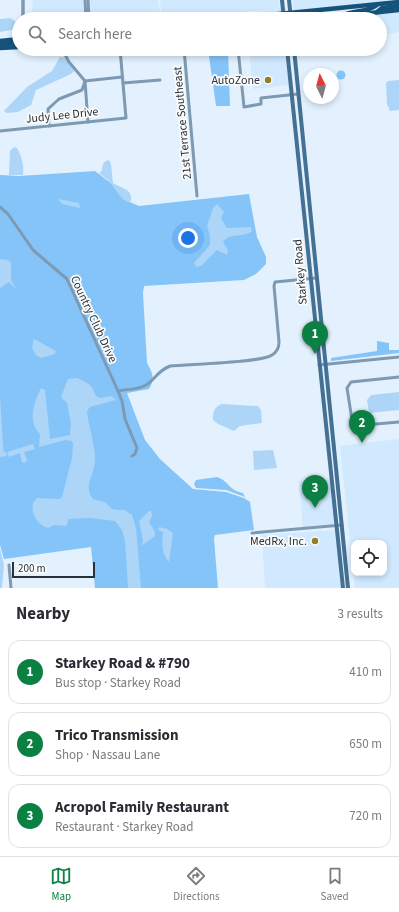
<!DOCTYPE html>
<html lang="en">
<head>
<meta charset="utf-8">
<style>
  body { margin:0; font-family:"Source Sans 3",sans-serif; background:#f7f7f7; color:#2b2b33 }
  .controls { position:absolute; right:12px; bottom:12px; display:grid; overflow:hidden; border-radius:8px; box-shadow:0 2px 6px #0003 }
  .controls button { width:36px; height:36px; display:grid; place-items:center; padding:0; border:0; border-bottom:1px solid #e1e1e2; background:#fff; color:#2b2b33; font:20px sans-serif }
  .compass { position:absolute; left:303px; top:68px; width:36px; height:36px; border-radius:50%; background:#fff; box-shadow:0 2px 6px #0003; rotate:354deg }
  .scale { position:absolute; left:12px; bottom:10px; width:83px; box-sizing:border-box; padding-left:4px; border:2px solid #28313a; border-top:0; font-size:11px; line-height:14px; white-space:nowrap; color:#28313a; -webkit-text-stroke:3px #fcfcfc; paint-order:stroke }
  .you { position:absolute; left:188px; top:238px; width:14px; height:14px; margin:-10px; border:3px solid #fff; border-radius:50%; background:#1a73e8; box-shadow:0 0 0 6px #1a73e833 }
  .badge { display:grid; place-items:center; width:26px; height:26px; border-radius:50%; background:#0b8043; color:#fff; font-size:13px; font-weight:700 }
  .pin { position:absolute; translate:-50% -33px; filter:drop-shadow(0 1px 2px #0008) }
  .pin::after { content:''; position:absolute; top:21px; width:14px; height:12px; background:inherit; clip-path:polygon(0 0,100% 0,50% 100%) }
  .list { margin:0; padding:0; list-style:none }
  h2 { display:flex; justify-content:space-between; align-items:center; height:52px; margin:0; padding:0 16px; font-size:17px }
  h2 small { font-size:13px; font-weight:400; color:#7c7c81 }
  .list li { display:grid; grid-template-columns:26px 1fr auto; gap:12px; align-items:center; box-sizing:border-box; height:64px; margin:0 8px 8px; padding:0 8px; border:1px solid #e1e1e2; border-radius:12px }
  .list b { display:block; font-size:15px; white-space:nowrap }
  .list p { margin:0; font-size:13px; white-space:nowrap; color:#7c7c81 }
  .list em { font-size:13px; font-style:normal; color:#7c7c81 }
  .icon { flex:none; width:22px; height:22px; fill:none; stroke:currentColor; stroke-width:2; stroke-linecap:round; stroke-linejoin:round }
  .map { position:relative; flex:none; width:399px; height:588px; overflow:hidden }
  .search { position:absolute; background:#fff; box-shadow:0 2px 6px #0003; left:12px; right:12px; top:12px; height:44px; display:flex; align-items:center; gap:10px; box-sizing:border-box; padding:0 14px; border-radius:22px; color:#7c7c81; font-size:15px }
  .sheet { height:268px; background:#fff }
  nav { display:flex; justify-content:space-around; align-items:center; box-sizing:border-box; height:56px; border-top:1px solid #e1e1e2; background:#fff; font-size:11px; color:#7c7c81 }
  nav a { display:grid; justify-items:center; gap:2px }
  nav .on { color:#0b8043 }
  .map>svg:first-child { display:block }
  .built { fill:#d0e9fe; fill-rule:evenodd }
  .green { fill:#85c4f8 }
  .water { fill:#acd5f8 }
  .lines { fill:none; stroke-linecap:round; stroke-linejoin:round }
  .minor { stroke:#7d9ab2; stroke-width:3 }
  .tertiary { stroke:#7d9ab2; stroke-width:3.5 }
  .secondary { stroke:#447093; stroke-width:4 }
  .primary { stroke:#15527c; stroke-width:4.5 }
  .poi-dot { fill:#957e26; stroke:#fcfcfc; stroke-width:1.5 }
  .labels { text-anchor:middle; stroke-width:3.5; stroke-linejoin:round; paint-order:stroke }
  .poi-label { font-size:12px; fill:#28313a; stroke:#fcfcfc; text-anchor:end }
  .street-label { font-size:12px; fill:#28313a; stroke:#fcfcfc }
</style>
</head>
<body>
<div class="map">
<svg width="399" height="588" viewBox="0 0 399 588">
  <rect width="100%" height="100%" fill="#e3f1fe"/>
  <!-- built -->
  <g class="built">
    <polygon points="33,0 83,0 85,19 31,19"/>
    <polygon points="89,0 158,0 161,19 91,19"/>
    <polygon points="160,0 279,0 279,6 277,9 162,19"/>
    <polygon points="280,0 282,12 212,19 179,19 278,10 280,6"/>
    <polygon points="292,0 399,0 294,11"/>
    <polygon points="399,12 399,32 380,35 380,19 331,19"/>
    <polygon points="249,49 284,49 289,85 253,89"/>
    <path d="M 399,439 L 399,588 L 355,588 L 340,446 ZM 354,543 L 384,543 L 384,573 L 354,573 Z"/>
    <polygon points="330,479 335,524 303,527 299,481"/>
    <polygon points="335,530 341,588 265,588 262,535"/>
  </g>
  <!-- green -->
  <g class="green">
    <polygon points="208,49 228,49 230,106 216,106"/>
    <circle cx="341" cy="75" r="4.5"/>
    <path d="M 95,171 L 112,184 L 123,199 L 139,206 L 249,194 L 257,237 L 266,257 L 266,264 L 256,274 L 244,280 L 144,286 L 143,293 L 147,363 C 153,373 155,379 149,389 L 127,393 L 145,440 L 160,459 L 193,489 L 226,492 L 244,498 L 250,502 L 254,530 L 215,535 L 214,539 L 218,588 L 95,588 L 91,547 L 4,559 L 0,545 L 0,175 L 19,176 Z"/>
    <polygon points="377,341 389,343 389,350 399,350 399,353 331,361 331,358 377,351"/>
    <path d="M 217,477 C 228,480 229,491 243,493 L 245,497 L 226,490 L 196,488 L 194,484 L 196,480 Z"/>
  </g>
  <!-- water -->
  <g class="water">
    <polygon points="10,18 15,21 16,29 0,32 0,19"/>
    <polygon points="60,57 66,58 74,71 71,74 36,90 31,105 18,112 7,113 4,111 27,87 52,71"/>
    <polygon points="399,80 399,110 390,111 387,104 386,83 388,81"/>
    <path d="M 14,147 L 17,148 C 22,157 24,165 23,175 L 9,175 L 10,151 Z"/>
    <path d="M 109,160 L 111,164 L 113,183 C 121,188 133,189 131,201 L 128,202 C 120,198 116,190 111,184 C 109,180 103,176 99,173 L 102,171 C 102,166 103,161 109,160 Z"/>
    <polygon points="58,199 79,203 80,208 62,204"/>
    <path d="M 217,204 L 224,212 L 221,218 L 227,228 L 251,227 L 252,231 C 244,238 230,232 223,242 L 228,250 L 227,255 L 217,250 L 201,266 L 196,267 L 194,263 L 210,245 L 210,236 L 207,226 L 213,208 Z"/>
    <polygon points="0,259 8,260 11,263 11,280 17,290 9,282 0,288"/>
    <polygon points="303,285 306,287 308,304 301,302 299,293 300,286"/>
    <polygon points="34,339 56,351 55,354 41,358 36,355 32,348"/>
    <path d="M 77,378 C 89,384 91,383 96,396 L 100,398 L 112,396 L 116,400 L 90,407 L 87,411 C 88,427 98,451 94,467 C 92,477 84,489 93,499 L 105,502 L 112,509 L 117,510 L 125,510 L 132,515 L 136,528 L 141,588 L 128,588 L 125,541 L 122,530 L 115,521 L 90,518 L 69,519 L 66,526 L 54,525 L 48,528 C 37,526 26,507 37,498 L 59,499 L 62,497 L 72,458 L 73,444 L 72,441 L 66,440 L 39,447 L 40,434 C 27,422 34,402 41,388 L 45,390 L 50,439 L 70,435 L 71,424 L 67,403 L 61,397 L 68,379 Z"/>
    <polygon points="399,392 399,410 369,413 367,400 371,395"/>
    <polygon points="0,397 3,445 4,452 6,452 7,456 0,457"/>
    <path d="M 222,404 L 258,406 L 261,410 L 262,423 L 240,426 L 234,431 L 218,424 L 213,420 C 212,413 215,406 222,404 Z"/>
    <polygon points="33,444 35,449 24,452 27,460 25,463 22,462 20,453 9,457 7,452"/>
    <polygon points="273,450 277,468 254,470 253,451"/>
    <polygon points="149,511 151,511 152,516 149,522 155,532 155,536 141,546 143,541 139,521"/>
    <path d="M 159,527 L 167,529 L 173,533 L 169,562 C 161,554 162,542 163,532 L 158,530 Z"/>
    <polygon points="0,548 4,565 2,588 0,588"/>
  </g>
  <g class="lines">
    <!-- minor -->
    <g class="minor">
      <polyline points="85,0 86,19"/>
      <polyline points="88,0 89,19"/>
      <polyline points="62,49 69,62 85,81 88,122"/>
      <polyline points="184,49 197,196"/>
      <polyline points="238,49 244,107 261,104 261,98 298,94"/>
      <polyline points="123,83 160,80"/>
      <polyline points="49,126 48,109 59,99 82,90 85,81 122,77"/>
      <polyline points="0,131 126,118 120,49"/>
      <path d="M 0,207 L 8,214 L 33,250 L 67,279 L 118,391 C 126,389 138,390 146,385 C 156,379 156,372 170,366 C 189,364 260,363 272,355 C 277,352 279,348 279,342 L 274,286 L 275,282 L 316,278"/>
      <polyline points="319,365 399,357"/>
      <polyline points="399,377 351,382 347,388 353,426 399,422"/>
      <polyline points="118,391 122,401 125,419 137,448 135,454 132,456"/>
      <polyline points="252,533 342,525"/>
      <polyline points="9,565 11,588"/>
    </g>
    <!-- tertiary -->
    <polyline class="tertiary" points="23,0 23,19"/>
    <!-- secondary -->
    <g class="secondary">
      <polyline points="282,0 284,19"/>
      <polyline points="289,0 291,19"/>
      <polyline points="287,49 343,588"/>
      <polyline points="294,49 348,588"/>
    </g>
    <!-- primary -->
    <g class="primary">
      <polyline points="377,12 382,8 399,6"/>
      <path d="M 346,14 C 356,10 368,12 377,5"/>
      <polyline points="230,19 399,2"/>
      <polyline points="315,19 399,10"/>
      <polyline points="0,41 19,39"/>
      <polyline points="0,45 19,42"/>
      <polyline points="0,48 19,47"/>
    </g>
  </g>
  <!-- markers -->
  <g class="poi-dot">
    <circle cx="268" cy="80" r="4"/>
    <circle cx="315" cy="541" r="4"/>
  </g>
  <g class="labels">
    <!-- poi labels -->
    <g class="poi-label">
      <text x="260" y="84">AutoZone</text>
      <text x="307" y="545">MedRx, Inc.</text>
    </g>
    <!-- street labels -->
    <g class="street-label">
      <text transform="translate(62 115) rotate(-6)" y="4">Judy Lee Drive</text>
      <text transform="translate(182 123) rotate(-95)" y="4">21st Terrace Southeast</text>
      <text transform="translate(300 272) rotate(-95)" y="4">Starkey Road</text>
      <text transform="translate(94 319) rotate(65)" y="4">Country Club Drive</text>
    </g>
  </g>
</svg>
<div class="controls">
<button><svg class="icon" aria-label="locate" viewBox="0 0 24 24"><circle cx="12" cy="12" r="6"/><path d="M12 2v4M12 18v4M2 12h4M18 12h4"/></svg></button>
</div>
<svg class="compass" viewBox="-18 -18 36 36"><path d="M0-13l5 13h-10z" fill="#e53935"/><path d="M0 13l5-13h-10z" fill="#7c7c81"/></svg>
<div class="scale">200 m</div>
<div class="you"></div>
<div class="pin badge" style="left:315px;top:354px">1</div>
<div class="pin badge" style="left:362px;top:443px">2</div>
<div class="pin badge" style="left:315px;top:508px">3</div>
<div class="search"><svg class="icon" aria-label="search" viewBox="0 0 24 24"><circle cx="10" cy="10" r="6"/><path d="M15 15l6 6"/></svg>Search here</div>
</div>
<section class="sheet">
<h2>Nearby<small>3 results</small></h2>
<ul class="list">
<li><span class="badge">1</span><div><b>Starkey Road &amp; #790</b><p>Bus stop · Starkey Road</p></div><em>410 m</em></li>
<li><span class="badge">2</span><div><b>Trico Transmission</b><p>Shop · Nassau Lane</p></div><em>650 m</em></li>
<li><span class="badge">3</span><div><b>Acropol Family Restaurant</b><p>Restaurant · Starkey Road</p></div><em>720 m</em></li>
</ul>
</section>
<nav>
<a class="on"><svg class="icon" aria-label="map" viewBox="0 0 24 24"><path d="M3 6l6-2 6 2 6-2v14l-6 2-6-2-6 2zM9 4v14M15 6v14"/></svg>Map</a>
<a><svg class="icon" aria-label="directions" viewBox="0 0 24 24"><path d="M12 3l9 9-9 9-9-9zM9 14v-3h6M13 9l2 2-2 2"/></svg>Directions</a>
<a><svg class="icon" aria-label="saved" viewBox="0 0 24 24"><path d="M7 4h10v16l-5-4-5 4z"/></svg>Saved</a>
</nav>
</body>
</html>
